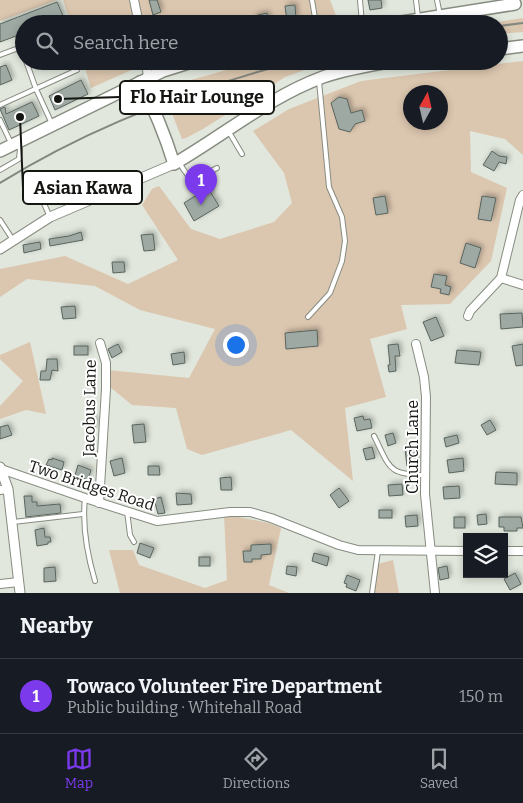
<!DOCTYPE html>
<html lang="en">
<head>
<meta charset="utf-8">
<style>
  body { margin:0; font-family:Bitter,serif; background:#20242c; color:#f1f3f6 }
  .controls { position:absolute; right:15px; bottom:15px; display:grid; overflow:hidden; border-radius:0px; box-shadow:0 2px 8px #0003 }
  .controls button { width:45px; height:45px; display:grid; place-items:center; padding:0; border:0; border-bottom:1px solid #363941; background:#171b24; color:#f1f3f6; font:25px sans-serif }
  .compass { position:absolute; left:403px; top:85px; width:45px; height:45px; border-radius:50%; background:#171b24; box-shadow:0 2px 8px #0003; rotate:8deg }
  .you { position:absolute; left:235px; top:344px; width:18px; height:18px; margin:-12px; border:4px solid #fff; border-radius:50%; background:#1a73e8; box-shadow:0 0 0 8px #1a73e833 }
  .badge { display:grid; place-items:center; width:32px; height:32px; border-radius:50%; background:#7c3aed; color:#fff; font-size:16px; font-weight:700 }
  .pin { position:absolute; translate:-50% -41px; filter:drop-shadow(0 1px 2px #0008) }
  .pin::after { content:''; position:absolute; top:26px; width:18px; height:15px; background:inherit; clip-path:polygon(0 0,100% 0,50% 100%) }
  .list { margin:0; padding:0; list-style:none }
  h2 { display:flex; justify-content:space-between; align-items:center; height:65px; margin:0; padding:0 20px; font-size:21px }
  h2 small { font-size:16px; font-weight:400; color:#9ea1a6 }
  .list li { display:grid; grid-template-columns:32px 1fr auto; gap:15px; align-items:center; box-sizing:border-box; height:75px; padding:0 20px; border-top:1px solid #363941 }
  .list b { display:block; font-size:19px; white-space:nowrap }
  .list p { margin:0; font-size:16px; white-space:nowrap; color:#9ea1a6 }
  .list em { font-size:16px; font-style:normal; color:#9ea1a6 }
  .icon { flex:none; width:28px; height:28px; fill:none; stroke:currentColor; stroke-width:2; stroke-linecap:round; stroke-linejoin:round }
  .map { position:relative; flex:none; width:523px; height:593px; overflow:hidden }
  .search { position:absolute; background:#171b24; box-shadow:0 2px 8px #0003; left:15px; right:15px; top:15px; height:55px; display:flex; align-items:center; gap:12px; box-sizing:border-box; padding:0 18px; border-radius:28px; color:#9ea1a6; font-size:19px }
  .sheet { height:140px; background:#171b24 }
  nav { display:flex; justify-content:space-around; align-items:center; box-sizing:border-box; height:70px; border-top:1px solid #363941; background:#171b24; font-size:14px; color:#9ea1a6 }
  nav a { display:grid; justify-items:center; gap:2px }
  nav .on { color:#7c3aed }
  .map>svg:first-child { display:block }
  .green { fill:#dbc6af; fill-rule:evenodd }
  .building { fill:#9da9a2; stroke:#59645e; filter:url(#shadow) }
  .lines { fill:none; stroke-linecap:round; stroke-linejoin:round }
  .service-casing { stroke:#878c81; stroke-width:6 }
  .minor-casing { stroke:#878c81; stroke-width:10 }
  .tertiary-casing { stroke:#878c81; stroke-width:11 }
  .primary-casing { stroke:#878c81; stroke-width:14 }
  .service { stroke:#fff; stroke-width:4 }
  .minor { stroke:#fff; stroke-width:8 }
  .tertiary { stroke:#fff; stroke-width:9 }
  .primary { stroke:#fff; stroke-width:11 }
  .rail { stroke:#83877f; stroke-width:2 }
  .labels { text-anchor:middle; stroke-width:4; stroke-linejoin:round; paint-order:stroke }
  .street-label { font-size:16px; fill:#141612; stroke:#fff }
  .leader { fill:none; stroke:#141612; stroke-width:2 }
  .callout-dot { fill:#141612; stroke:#fff; stroke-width:2 }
  .callout { fill:#fff; stroke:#141612; stroke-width:2 }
  .callout-label { font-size:18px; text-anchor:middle; font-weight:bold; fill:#141612 }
</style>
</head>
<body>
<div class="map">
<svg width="523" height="593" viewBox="0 0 523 593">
  <defs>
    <filter id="shadow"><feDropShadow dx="2.5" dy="-2.5" stdDeviation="2.5" flood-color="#0004"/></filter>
  </defs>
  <rect width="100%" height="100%" fill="#e1e7dc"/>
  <!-- green -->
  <g class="green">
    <polygon points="0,0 57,0 0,21"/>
    <polygon points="63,0 330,0 337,18 301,24 71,24"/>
    <polygon points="523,18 523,32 499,34 499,24 485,24"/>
    <polygon points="83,61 152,61 91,88"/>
    <polygon points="259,61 330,61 285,77 203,129 186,138 182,139 162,88"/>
    <path d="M 523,61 L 523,155 L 505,139 L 470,131 L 471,172 L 507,188 L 491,261 L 450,304 L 401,305 L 407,329 L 370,339 L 386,397 L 345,408 L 353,481 L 291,430 L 202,455 L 187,449 L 176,408 L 132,405 L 110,387 L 108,370 L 189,378 L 215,329 L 140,310 L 95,286 L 27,279 L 0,297 L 0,269 L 65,256 L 128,284 L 178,260 L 142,205 L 152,189 L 159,186 L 191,229 L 220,239 L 274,222 L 292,203 L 284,173 L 253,131 L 289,109 L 361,81 ZM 410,92 L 440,92 L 440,122 L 410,122 Z"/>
    <polygon points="30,342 46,414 26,410 0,419 0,406 23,381 0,359 0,355"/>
    <polygon points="224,514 269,523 281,528 269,585 289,593 120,593 109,550 133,550 139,565 205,588 227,580"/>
    <polygon points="393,560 399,593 372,593 374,565"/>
  </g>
  <!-- building -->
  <g class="building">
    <polygon points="149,0 157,0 161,12 153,15"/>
    <polygon points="368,0 381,0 382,8 370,10"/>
    <polygon points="57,2 64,18 50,24 24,24 24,33 0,42 0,24"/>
    <polygon points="295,5 296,19 287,21 285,6"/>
    <polygon points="267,13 269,24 255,24 254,16"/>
    <polygon points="42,61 65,61 65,62 45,69"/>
    <polygon points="6,65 12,80 0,85 0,67"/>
    <polygon points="81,80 88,94 55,110 49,96"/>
    <polygon points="339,97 347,99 351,113 362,110 365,121 355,124 350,132 339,129 331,103"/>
    <polygon points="32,102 39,116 9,130 0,109 5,107 6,114"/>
    <polygon points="492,151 499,156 507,157 506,164 499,162 494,171 483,165"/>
    <polygon points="208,188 219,206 194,221 184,203"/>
    <polygon points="385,196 388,213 376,215 373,198"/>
    <polygon points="482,196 496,198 491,221 478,219"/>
    <polygon points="81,232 83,240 50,246 49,239 69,236"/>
    <polygon points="153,234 155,250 144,251 141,235"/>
    <polygon points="40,242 41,249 24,253 23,245"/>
    <polygon points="466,243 481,248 475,268 460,263"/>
    <polygon points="112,262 124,262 125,272 113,273"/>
    <polygon points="434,274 447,276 445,285 451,287 449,295 440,293 441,289 431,287"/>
    <polygon points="75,306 76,318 63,319 61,307"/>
    <polygon points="522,313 523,327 501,329 500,314"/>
    <polygon points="436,317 444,336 431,341 423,322"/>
    <polygon points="317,330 318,346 286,349 285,333"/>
    <polygon points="118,344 122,352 112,358 108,349"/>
    <polygon points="398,344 400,356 395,356 396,371 389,372 388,365 390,365 388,345"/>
    <polygon points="523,344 523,365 516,366 512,346"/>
    <rect x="74" y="346" width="14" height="9"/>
    <polygon points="457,350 481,352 479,365 455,363"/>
    <polygon points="184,352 185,363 173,365 171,354"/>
    <polygon points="47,359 57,359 58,371 52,370 50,380 40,380 41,371 46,371"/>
    <polygon points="363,416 364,420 370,419 372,428 357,431 354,418"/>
    <polygon points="87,418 96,419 95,429 86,428"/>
    <polygon points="490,420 496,430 487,435 481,425"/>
    <polygon points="144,424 146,442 134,443 132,425"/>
    <polygon points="8,425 12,435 0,439 0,427"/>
    <polygon points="393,433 396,443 388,446 385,435"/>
    <polygon points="457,435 459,443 446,447 444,438"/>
    <polygon points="372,447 375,458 366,460 363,449"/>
    <polygon points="415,448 417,465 407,466 405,449"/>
    <polygon points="52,458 64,462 62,470 46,465 49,459 52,460"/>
    <polygon points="122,458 125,473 114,476 110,461"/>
    <polygon points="463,458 464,471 449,473 447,460"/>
    <polygon points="78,465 91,470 88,480 75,475"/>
    <polygon points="148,466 159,466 160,475 148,475"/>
    <polygon points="496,472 517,473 517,485 495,484"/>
    <polygon points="231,477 232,490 221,490 220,478"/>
    <polygon points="402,484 403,495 389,496 388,485"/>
    <polygon points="459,486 460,498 444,499 443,487"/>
    <polygon points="339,488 349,501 339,508 330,495"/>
    <polygon points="176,493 191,494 192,504 177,505"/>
    <polygon points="24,496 32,496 32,502 37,502 37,506 60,504 61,513 26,517"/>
    <polygon points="161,497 165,513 158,514 154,499"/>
    <rect x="379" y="510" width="13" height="8"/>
    <polygon points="486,514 487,524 478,525 477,515"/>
    <polygon points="417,515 418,526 406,527 405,516"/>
    <rect x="454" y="517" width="11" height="11"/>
    <polygon points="499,517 521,517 523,528 517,528 517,531 504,531 504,527 499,527"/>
    <polygon points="44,528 45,537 50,537 51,542 48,542 48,544 37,546 35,530"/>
    <polygon points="140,543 154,548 150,558 137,553"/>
    <polygon points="271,544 271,554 261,555 261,559 252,559 252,562 244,562 243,551 251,551 251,545"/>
    <polygon points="314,553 329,557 327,566 312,561"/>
    <rect x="199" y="557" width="11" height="9"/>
    <polygon points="287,566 297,567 296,576 286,574"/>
    <polygon points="447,566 449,578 440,580 438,568"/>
    <polygon points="55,567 56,581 44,582 44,568"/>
    <polygon points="515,573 521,584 510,590 504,579"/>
    <polygon points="347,575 360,580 356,591 346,587 347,584 344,583"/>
  </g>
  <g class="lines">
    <!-- service casing -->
    <g class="service-casing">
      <g id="service">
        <polyline points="312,0 316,24"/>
        <polyline points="360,0 362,24"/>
        <polyline points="416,0 418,17"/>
        <polyline points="437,0 440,15"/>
        <polyline points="20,47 24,56"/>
        <polyline points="0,55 24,46"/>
        <polyline points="26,61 36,89 52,124"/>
        <polyline points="0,105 77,70"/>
        <polyline points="0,120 11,143"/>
        <polyline points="229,132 242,154"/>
        <path d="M 179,162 C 193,187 194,180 217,168"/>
        <polyline points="0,170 19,159 20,149 17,144"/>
        <polyline points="36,186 50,217"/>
        <polyline points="0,220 13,240"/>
        <polyline points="308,317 330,293 342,261 345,241 342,217 329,187 319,81"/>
        <path d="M 374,436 C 390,467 387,475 425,475"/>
        <path d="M 85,498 C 82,526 87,554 95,581"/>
        <polyline points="127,511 130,535 134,542"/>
        <polyline points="13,522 83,514"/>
        <polyline points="372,593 378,551"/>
      </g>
    </g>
    <!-- minor casing -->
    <g class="minor-casing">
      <g id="minor">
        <polyline points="134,0 139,24"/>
        <polyline points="146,61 148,78"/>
        <polyline points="501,278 523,285"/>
        <polyline points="468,316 470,311 501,278 520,200 523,195"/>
        <polyline points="416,344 424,377 426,397 425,494 435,593"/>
        <polyline points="1,469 85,498 157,521 230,512 250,512 271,518 339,545 358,550 467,551"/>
        <polyline points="0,490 8,489"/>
        <polyline points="99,503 106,389 106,363 100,343"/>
        <polyline points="504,551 523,551"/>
        <polyline points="0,584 19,582"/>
      </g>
    </g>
    <!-- tertiary casing -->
    <g class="tertiary-casing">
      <g id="tertiary">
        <polyline points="0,249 50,217 174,164"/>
        <polyline points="0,467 8,489 20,593"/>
      </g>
    </g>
    <!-- primary casing -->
    <g class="primary-casing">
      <g id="primary">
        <polyline points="389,24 515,4 513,0"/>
        <polyline points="499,49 523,46"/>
        <path d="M 140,82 C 154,108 165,135 174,164 C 224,135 269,97 323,77 C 346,69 370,65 394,61"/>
        <polyline points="0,151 163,71 195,61"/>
      </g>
    </g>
    <!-- service -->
    <use href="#service" class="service"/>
    <!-- minor -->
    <use href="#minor" class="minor"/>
    <!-- tertiary -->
    <use href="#tertiary" class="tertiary"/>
    <!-- primary -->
    <use href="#primary" class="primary"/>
    <!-- rail -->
    <g class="rail">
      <polyline points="499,26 523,23"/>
      <path d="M 0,183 C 92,126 193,88 298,61"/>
    </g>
  </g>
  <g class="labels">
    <!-- street labels -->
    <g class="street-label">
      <text transform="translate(89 408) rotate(-89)" y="6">Jacobus Lane</text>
      <text transform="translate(412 447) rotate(-90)" y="6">Church Lane</text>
      <text transform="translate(92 485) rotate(18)" y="6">Two Bridges Road</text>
    </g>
  </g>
  <!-- callouts -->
  <path class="leader" d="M58 99L120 97M20 117L23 188"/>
  <g class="callout-dot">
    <circle cx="58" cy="99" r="5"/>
    <circle cx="20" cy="117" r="5"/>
  </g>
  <g class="callout">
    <rect x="120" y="81" width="154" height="33" rx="5"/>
    <rect x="23" y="171" width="119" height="33" rx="5"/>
  </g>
  <g class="callout-label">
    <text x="197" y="103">Flo Hair Lounge</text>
    <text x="83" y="194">Asian Kawa</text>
  </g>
</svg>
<div class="controls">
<button><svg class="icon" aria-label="layers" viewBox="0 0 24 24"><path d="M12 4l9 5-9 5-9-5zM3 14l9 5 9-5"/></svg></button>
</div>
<svg class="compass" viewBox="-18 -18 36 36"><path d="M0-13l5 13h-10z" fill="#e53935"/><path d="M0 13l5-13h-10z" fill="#9ea1a6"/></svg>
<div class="you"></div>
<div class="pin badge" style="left:201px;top:205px">1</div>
<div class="search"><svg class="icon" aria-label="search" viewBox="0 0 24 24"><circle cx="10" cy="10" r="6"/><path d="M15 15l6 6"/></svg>Search here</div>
</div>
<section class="sheet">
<h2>Nearby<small></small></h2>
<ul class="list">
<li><span class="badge">1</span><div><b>Towaco Volunteer Fire Department</b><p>Public building · Whitehall Road</p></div><em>150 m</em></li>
</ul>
</section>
<nav>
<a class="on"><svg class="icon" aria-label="map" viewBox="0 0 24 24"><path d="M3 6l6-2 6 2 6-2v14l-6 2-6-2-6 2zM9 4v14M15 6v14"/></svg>Map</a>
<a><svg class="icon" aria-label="directions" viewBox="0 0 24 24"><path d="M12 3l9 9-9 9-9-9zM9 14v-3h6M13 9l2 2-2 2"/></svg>Directions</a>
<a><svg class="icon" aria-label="saved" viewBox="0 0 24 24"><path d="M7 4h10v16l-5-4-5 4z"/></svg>Saved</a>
</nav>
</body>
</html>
